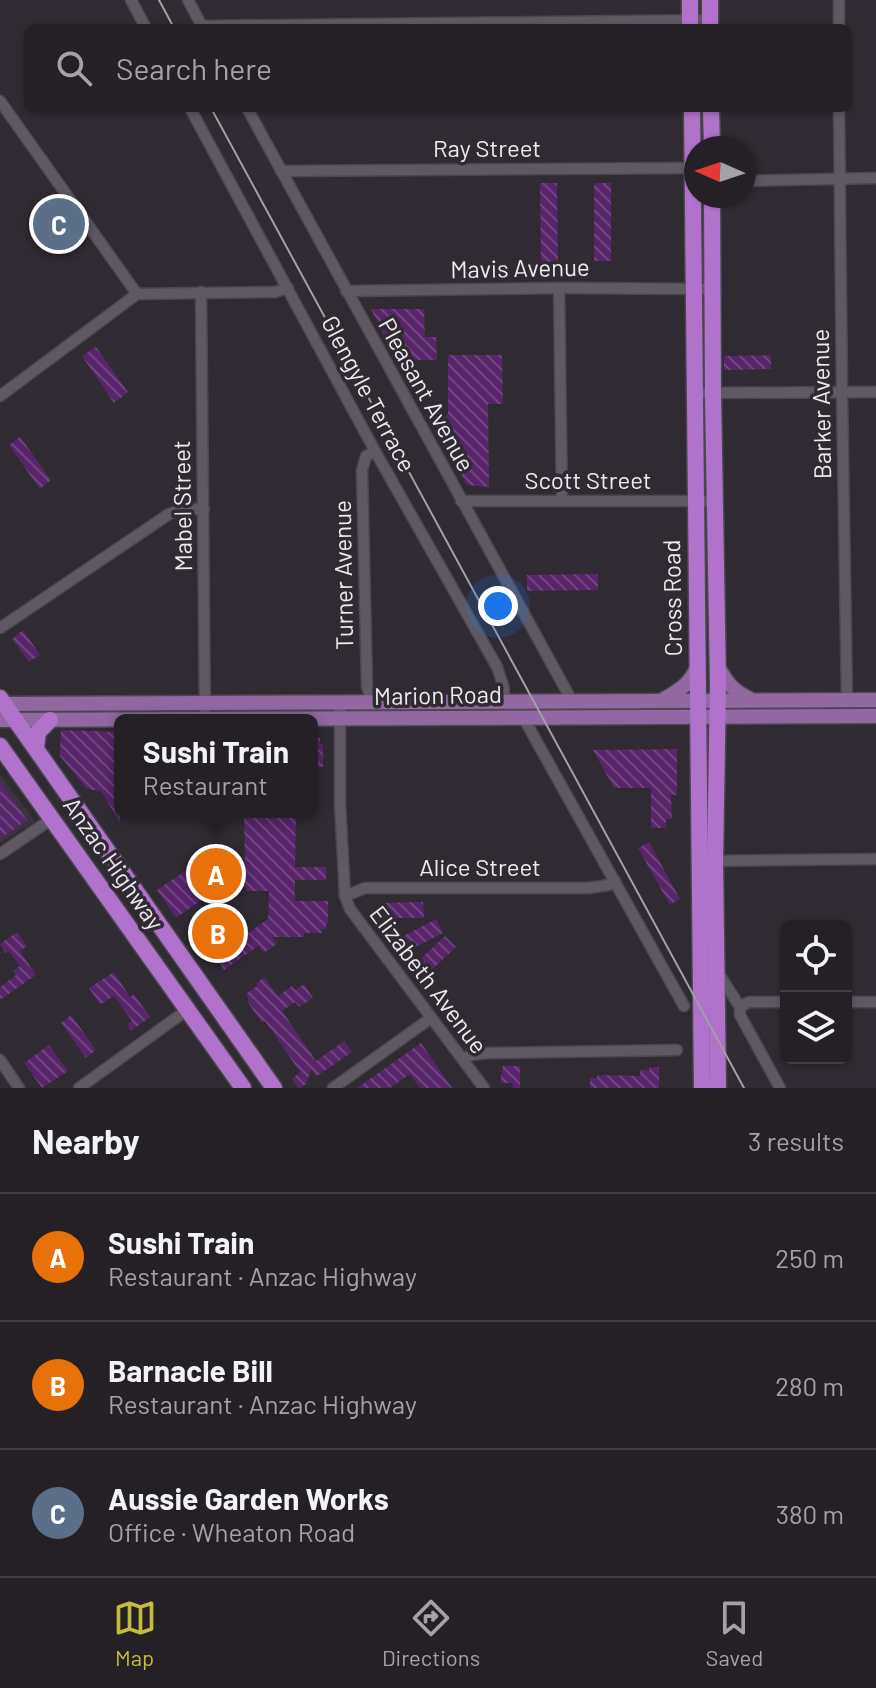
<!DOCTYPE html>
<html lang="en">
<head>
<meta charset="utf-8">
<style>
  body { margin:0; font-family:Barlow,sans-serif; background:#302d32; color:#f1f3f6 }
  .controls { position:absolute; right:24px; bottom:24px; display:grid; overflow:hidden; border-radius:12px; box-shadow:0 2px 6px #0004 }
  .controls button { width:72px; height:72px; display:grid; place-items:center; padding:0; border:0; border-bottom:2px solid #413e43; background:#242026; color:#f1f3f6; font:40px sans-serif }
  .compass { position:absolute; left:684px; top:136px; width:72px; height:72px; border-radius:50%; background:#242026; box-shadow:0 2px 6px #0004; rotate:273deg }
  .you { position:absolute; left:498px; top:606px; width:28px; height:28px; margin:-20px; border:6px solid #fff; border-radius:50%; background:#1a73e8; box-shadow:0 0 0 12px #1a73e833 }
  .badge { display:grid; place-items:center; width:52px; height:52px; border-radius:50%; background:#c5bc3d; color:#fff; font-size:26px; font-weight:700 }
  .pin { position:absolute; translate:-50% -50%; border:4px solid #fff; box-shadow:0 2px 8px #0006 }
  .popup { position:absolute; left:114px; top:714px; width:204px; height:104px; box-sizing:border-box; display:grid; place-content:center; border-radius:12px; background:#242026; filter:drop-shadow(0 2px 6px #0005); font-size:26px; white-space:nowrap; color:#a3a3a7 }
  .popup b { font-size:30px; color:#f1f3f6 }
  .popup::after { content:''; position:absolute; left:50%; top:100%; margin-left:-16px; border:16px solid transparent; border-top-color:#242026 }
  .list { margin:0; padding:0; list-style:none }
  h2 { display:flex; justify-content:space-between; align-items:center; height:104px; margin:0; padding:0 32px; font-size:34px }
  h2 small { font-size:26px; font-weight:400; color:#a3a3a7 }
  .list li { display:grid; grid-template-columns:52px 1fr auto; gap:24px; align-items:center; box-sizing:border-box; height:128px; padding:0 32px; border-top:2px solid #413e43 }
  .list b { display:block; font-size:30px; white-space:nowrap }
  .list p { margin:0; font-size:26px; white-space:nowrap; color:#a3a3a7 }
  .list em { font-size:26px; font-style:normal; color:#a3a3a7 }
  .icon { flex:none; width:44px; height:44px; fill:none; stroke:currentColor; stroke-width:2; stroke-linecap:round; stroke-linejoin:round }
  .map { position:relative; flex:none; width:876px; height:1088px; overflow:hidden }
  .search { position:absolute; background:#242026; box-shadow:0 2px 6px #0004; left:24px; right:24px; top:24px; height:88px; display:flex; align-items:center; gap:20px; box-sizing:border-box; padding:0 28px; border-radius:12px; color:#a3a3a7; font-size:30px }
  .sheet { height:488px; background:#242026 }
  nav { display:flex; justify-content:space-around; align-items:center; box-sizing:border-box; height:112px; border-top:2px solid #413e43; background:#242026; font-size:22px; color:#a3a3a7 }
  nav a { display:grid; justify-items:center; gap:4px }
  nav .on { color:#c5bc3d }
  .map>svg:first-child { display:block }
  .built { fill:#3c3240 }
  .building { fill:url(#building-back-hatch) }
  .lines { fill:none; stroke-linecap:round; stroke-linejoin:round }
  .minor-casing { stroke:#4b474e; stroke-width:13 }
  .major-casing { stroke:#4b474e; stroke-width:17 }
  .highway-casing { stroke:#4b474e; stroke-width:19 }
  .minor { stroke:#605963; stroke-width:10 }
  .major { stroke:#9168a2; stroke-width:14 }
  .highway { stroke:#b172cc; stroke-width:16 }
  .tram { stroke:#a49fa6; stroke-width:2 }
  .labels { text-anchor:middle; stroke-width:7; stroke-linejoin:round; paint-order:stroke }
  .street-label { font-size:24px; fill:#eeeaf0; stroke:#302a33 }
</style>
</head>
<body>
<div class="map">
<svg width="876" height="1088" viewBox="0 0 876 1088">
  <defs>
    <pattern id="building-back-hatch" width="6" height="6" patternUnits="userSpaceOnUse" patternTransform="scale(2)"><rect width="6" height="6" fill="#58256b"/><path d="M-1 5l2 2M0 0l6 6M5-1l2 2" fill="none" stroke="#704580"/></pattern>
  </defs>
  <rect width="100%" height="100%" fill="#302a33"/>
  <!-- built -->
  <polygon class="built" points="0,774 35,821 0,843"/>
  <!-- building -->
  <g class="building">
    <polygon points="540,183 557,183 558,262 541,262"/>
    <rect x="594" y="183" width="17" height="78"/>
    <polygon points="371,309 424,309 425,337 436,337 437,360 396,360"/>
    <polygon points="96,347 128,392 114,403 82,356"/>
    <polygon points="448,355 502,355 503,404 488,404 489,487 467,485 432,423 448,415"/>
    <polygon points="771,355 771,369 724,370 724,356"/>
    <polygon points="20,437 51,480 40,489 9,445"/>
    <polygon points="598,574 598,590 527,591 527,575"/>
    <polygon points="23,630 40,655 29,662 12,639"/>
    <polygon points="61,730 120,732 120,823 101,791 87,789 60,756"/>
    <polygon points="320,738 320,744 323,744 323,767 312,767 312,739"/>
    <polygon points="677,749 677,795 671,795 672,819 666,819 666,828 651,828 651,788 614,788 593,750"/>
    <polygon points="0,781 27,820 0,839"/>
    <polygon points="244,812 296,812 295,867 326,867 326,880 295,880 295,901 328,901 328,923 326,924 326,929 321,929 322,933 304,933 304,937 272,937 277,944 264,953 258,946 224,970 216,956 217,956 201,935 226,917 241,938 268,919 269,891 246,891 246,887 228,887 228,880 206,879 213,892 176,918 157,890 188,869 190,872 197,868 245,868"/>
    <polygon points="649,842 680,899 670,905 638,848"/>
    <polygon points="423,902 424,918 380,918 380,903"/>
    <polygon points="436,919 443,933 404,953 398,939"/>
    <polygon points="17,932 27,946 20,951 36,975 0,1000 0,987 16,975 13,971 20,966 9,951 5,953 0,944"/>
    <polygon points="445,936 456,947 424,977 413,966"/>
    <polygon points="114,972 130,997 134,994 150,1017 131,1031 127,1024 132,1021 114,996 100,1005 89,988"/>
    <polygon points="264,977 278,996 292,986 295,990 304,984 313,998 299,1007 295,1002 282,1011 316,1061 344,1041 352,1052 317,1076 311,1070 306,1084 301,1088 298,1088 292,1079 300,1072 265,1021 262,1023 247,1001 249,1000 246,994 257,986 256,984"/>
    <polygon points="71,1015 96,1050 86,1058 61,1023"/>
    <polygon points="421,1043 452,1088 420,1088 410,1074 390,1088 357,1088"/>
    <polygon points="49,1045 68,1071 42,1088 24,1063"/>
    <polygon points="503,1066 520,1066 520,1088 513,1088 512,1083 500,1083"/>
    <polygon points="649,1067 659,1067 659,1088 590,1088 590,1078 597,1078 597,1075 640,1076 640,1070 649,1070"/>
  </g>
  <g class="lines">
    <!-- minor casing -->
    <g class="minor-casing">
      <g id="minor">
        <polyline points="131,0 146,28"/>
        <polyline points="188,0 203,28"/>
        <polyline points="839,0 839,28"/>
        <polyline points="202,26 710,20"/>
        <polyline points="0,101 137,294"/>
        <polyline points="190,108 375,451 497,667 503,685 505,700"/>
        <polyline points="247,108 572,701"/>
        <polyline points="839,108 842,393 847,700"/>
        <polyline points="281,171 693,168"/>
        <polyline points="744,181 876,178"/>
        <polyline points="559,288 562,500"/>
        <polyline points="346,291 559,288 713,289"/>
        <polyline points="201,292 205,720"/>
        <polyline points="694,393 876,392"/>
        <polyline points="0,396 137,294 275,292 288,288"/>
        <polyline points="461,501 715,501"/>
        <polyline points="0,628 169,514 183,509 204,509"/>
        <polyline points="340,703 340,803 345,896 350,909 484,1088"/>
        <polyline points="372,703 367,686 362,470 366,456 375,451"/>
        <polyline points="523,717 684,1006"/>
        <polyline points="0,854 53,818"/>
        <polyline points="710,861 876,859"/>
        <polyline points="345,896 365,888 588,888 609,885 615,881"/>
        <polyline points="717,971 740,1007 740,1015 780,1088"/>
        <polyline points="846,1002 876,1002"/>
        <polyline points="740,1007 749,1002 786,1002"/>
        <polyline points="463,1059 471,1055 488,1053 677,1050"/>
        <polyline points="0,1060 19,1088"/>
        <polyline points="79,1088 187,1010"/>
        <polyline points="333,1088 431,1018"/>
      </g>
    </g>
    <!-- major casing -->
    <g class="major-casing">
      <g id="major">
        <path d="M 718,667 C 728,684 732,690 750,699"/>
        <path d="M 663,700 C 681,689 689,685 698,666"/>
        <polyline points="0,704 876,700"/>
        <polyline points="0,720 876,716"/>
      </g>
    </g>
    <!-- highway casing -->
    <g class="highway-casing">
      <g id="highway">
        <polyline points="690,0 690,28"/>
        <polyline points="710,0 710,28"/>
        <polyline points="692,108 702,1088"/>
        <polyline points="711,108 712,148"/>
        <polyline points="712,196 713,394 718,684 715,861 718,1088"/>
        <polyline points="0,698 274,1088"/>
        <polyline points="0,746 243,1088"/>
        <polyline points="36,748 38,732 50,720"/>
      </g>
    </g>
    <!-- minor -->
    <use href="#minor" class="minor"/>
    <!-- major -->
    <use href="#major" class="major"/>
    <!-- highway -->
    <use href="#highway" class="highway"/>
    <!-- tram -->
    <g class="tram">
      <polyline points="159,0 174,28"/>
      <polyline points="211,108 744,1088"/>
    </g>
  </g>
  <g class="labels">
    <!-- street labels -->
    <g class="street-label">
      <text x="487" y="157">Ray Street</text>
      <text transform="translate(520 269) rotate(-1)" y="8">Mavis Avenue</text>
      <text transform="translate(368 394) rotate(62)" y="8">Glengyle Terrace</text>
      <text transform="translate(426 395) rotate(61)" y="8">Pleasant Avenue</text>
      <text transform="translate(822 404) rotate(-91)" y="8">Barker Avenue</text>
      <text x="588" y="489">Scott Street</text>
      <text transform="translate(183 506) rotate(-91)" y="8">Mabel Street</text>
      <text transform="translate(344 575) rotate(-91)" y="8">Turner Avenue</text>
      <text transform="translate(673 598) rotate(-91)" y="8">Cross Road</text>
      <text transform="translate(438 696) rotate(-1)" y="8">Marion Road</text>
      <text transform="translate(113 864) rotate(55)" y="8">Anzac Highway</text>
      <text x="480" y="876">Alice Street</text>
      <text transform="translate(428 980) rotate(53)" y="8">Elizabeth Avenue</text>
    </g>
  </g>
</svg>
<div class="controls">
<button><svg class="icon" aria-label="locate" viewBox="0 0 24 24"><circle cx="12" cy="12" r="6"/><path d="M12 2v4M12 18v4M2 12h4M18 12h4"/></svg></button>
<button><svg class="icon" aria-label="layers" viewBox="0 0 24 24"><path d="M12 4l9 5-9 5-9-5zM3 14l9 5 9-5"/></svg></button>
</div>
<svg class="compass" viewBox="-18 -18 36 36"><path d="M0-13l5 13h-10z" fill="#e53935"/><path d="M0 13l5-13h-10z" fill="#a3a3a7"/></svg>
<div class="you"></div>
<div class="pin badge" style="left:216px;top:874px;background:#e8710a">A</div>
<div class="popup"><b>Sushi Train</b>Restaurant</div>
<div class="pin badge" style="left:218px;top:933px;background:#e8710a">B</div>
<div class="pin badge" style="left:59px;top:224px;background:#5c6f8a">C</div>
<div class="search"><svg class="icon" aria-label="search" viewBox="0 0 24 24"><circle cx="10" cy="10" r="6"/><path d="M15 15l6 6"/></svg>Search here</div>
</div>
<section class="sheet">
<h2>Nearby<small>3 results</small></h2>
<ul class="list">
<li><span class="badge" style="background:#e8710a">A</span><div><b>Sushi Train</b><p>Restaurant · Anzac Highway</p></div><em>250 m</em></li>
<li><span class="badge" style="background:#e8710a">B</span><div><b>Barnacle Bill</b><p>Restaurant · Anzac Highway</p></div><em>280 m</em></li>
<li><span class="badge" style="background:#5c6f8a">C</span><div><b>Aussie Garden Works</b><p>Office · Wheaton Road</p></div><em>380 m</em></li>
</ul>
</section>
<nav>
<a class="on"><svg class="icon" aria-label="map" viewBox="0 0 24 24"><path d="M3 6l6-2 6 2 6-2v14l-6 2-6-2-6 2zM9 4v14M15 6v14"/></svg>Map</a>
<a><svg class="icon" aria-label="directions" viewBox="0 0 24 24"><path d="M12 3l9 9-9 9-9-9zM9 14v-3h6M13 9l2 2-2 2"/></svg>Directions</a>
<a><svg class="icon" aria-label="saved" viewBox="0 0 24 24"><path d="M7 4h10v16l-5-4-5 4z"/></svg>Saved</a>
</nav>
</body>
</html>
